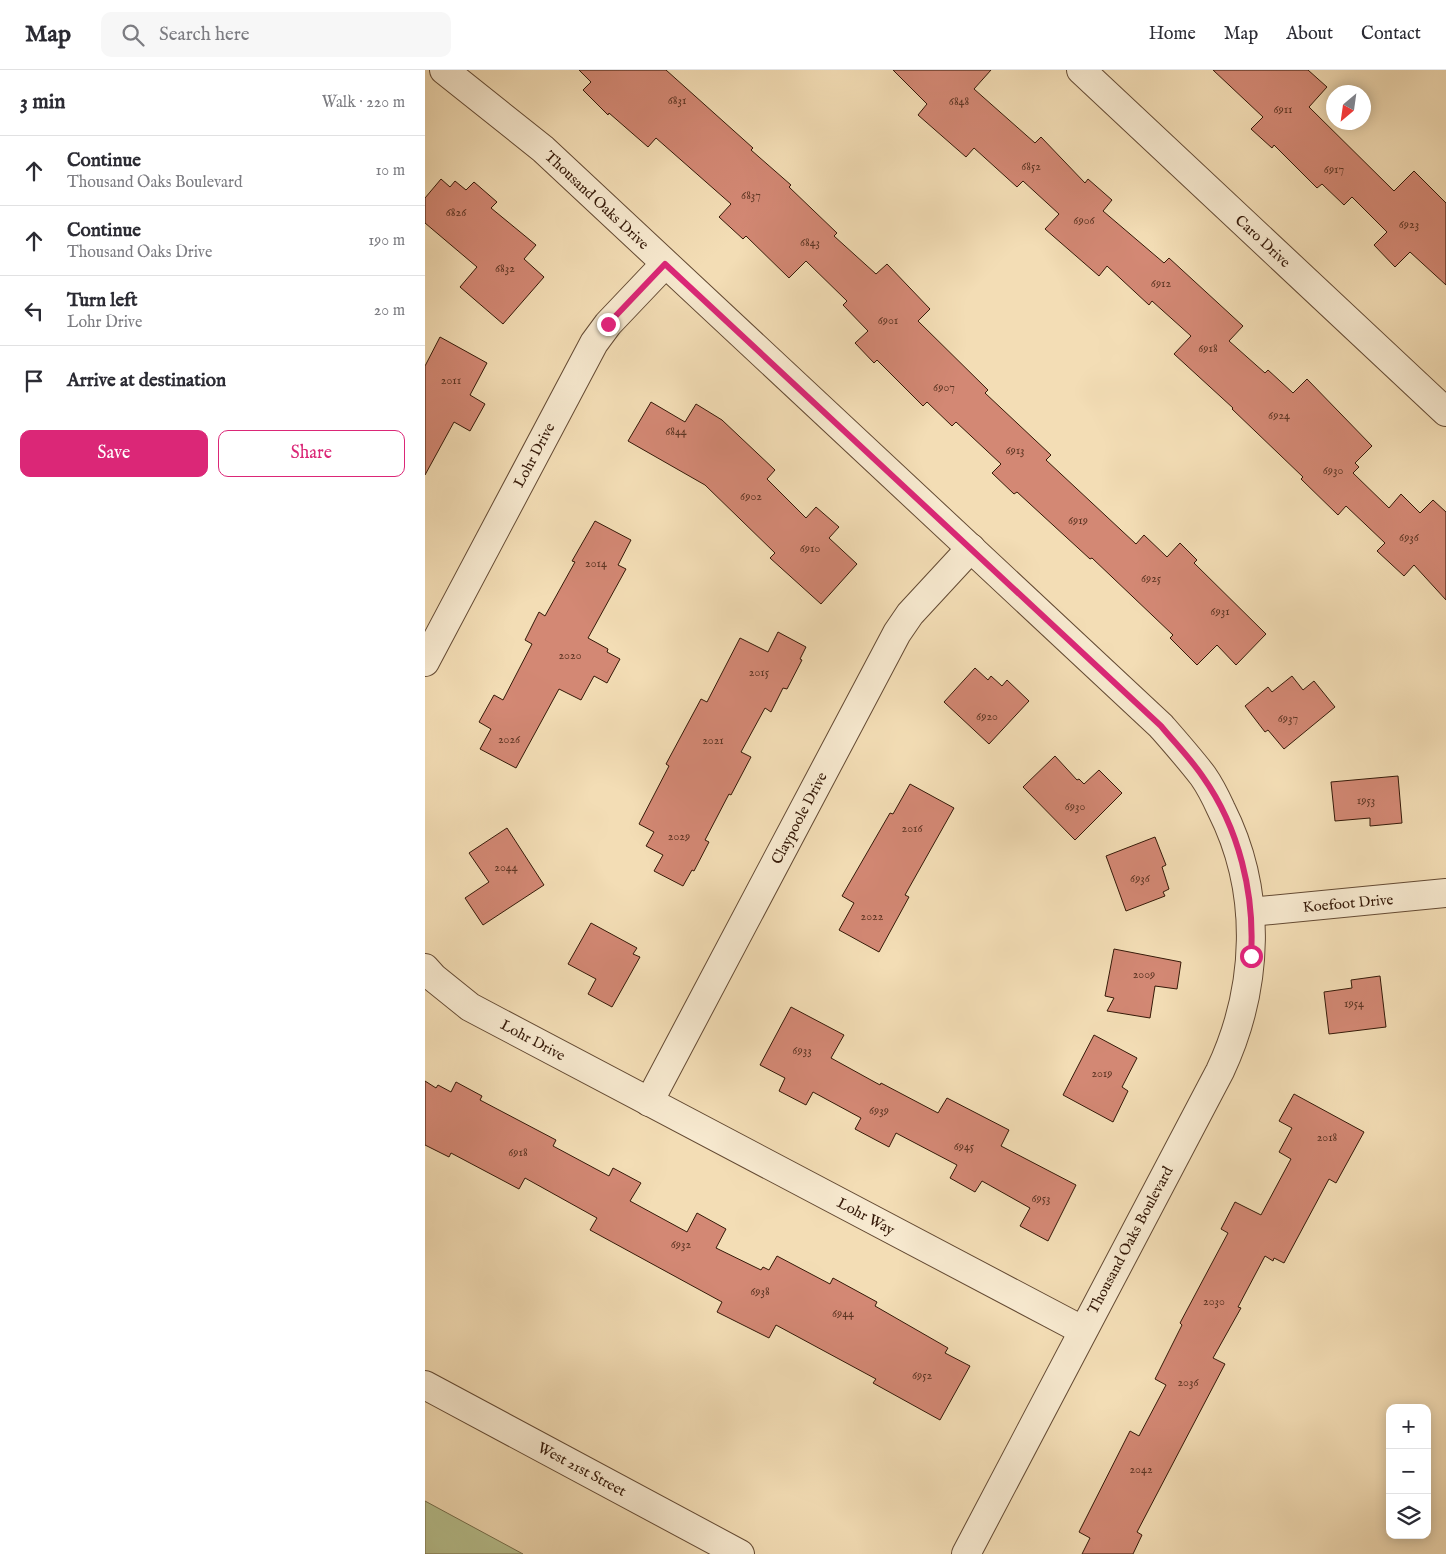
<!DOCTYPE html>
<html lang="en">
<head>
<meta charset="utf-8">
<style>
  body { margin:0; font-family:"IM FELL English",serif; background:#f7f7f7; color:#2b2b33 }
  .controls { position:absolute; right:15px; bottom:15px; display:grid; overflow:hidden; border-radius:10px; box-shadow:0 2px 12px #0003 }
  .controls button { width:45px; height:45px; display:grid; place-items:center; padding:0; border:0; border-bottom:1px solid #e1e1e2; background:#fff; color:#2b2b33; font:25px sans-serif }
  .compass { position:absolute; left:901px; top:15px; width:45px; height:45px; border-radius:50%; background:#fff; box-shadow:0 2px 12px #0003; rotate:209deg }
  .stop { position:absolute; width:15px; height:15px; margin:-11px; border:4px solid #db2777; border-radius:50%; background:#fff }
  .stop.end { background:#db2777; border-color:#fff; box-shadow:0 1px 5px #0008 }
  .list { margin:0; padding:0; list-style:none }
  h2 { display:flex; justify-content:space-between; align-items:center; height:65px; margin:0; padding:0 20px; font-size:21px }
  h2 small { font-size:16px; font-weight:400; color:#7c7c81 }
  .list li { display:grid; grid-template-columns:32px 1fr auto; gap:15px; align-items:center; box-sizing:border-box; height:70px; padding:0 20px; border-top:1px solid #e1e1e2 }
  .list b { display:block; font-size:19px; white-space:nowrap }
  .list p { margin:0; font-size:16px; white-space:nowrap; color:#7c7c81 }
  .list em { font-size:16px; font-style:normal; color:#7c7c81 }
  .actions { display:flex; gap:10px; padding:15px 20px }
  .actions a { flex:1; padding:11px 0; border:1px solid #db2777; border-radius:10px; text-align:center; font-size:18px; color:#db2777 }
  .actions .main { background:#db2777; color:#fff }
  .icon { flex:none; width:28px; height:28px; fill:none; stroke:currentColor; stroke-width:2; stroke-linecap:round; stroke-linejoin:round }
  .map { position:relative; flex:none; width:1021px; height:1484px; overflow:hidden }
  header { display:flex; align-items:center; gap:30px; box-sizing:border-box; height:70px; padding:0 25px; background:#fff; border-bottom:1px solid #e1e1e2 }
  header strong { font-size:24px }
  nav { display:flex; gap:28px; margin-inline-start:auto; font-size:18px }
  .search { width:350px; height:45px; background:#f7f7f7; display:flex; align-items:center; gap:12px; box-sizing:border-box; padding:0 18px; border-radius:10px; color:#7c7c81; font-size:19px }
  main { display:flex }
  aside { flex:1; background:#fff }
  .map>svg:first-child { display:block }
  .green { fill:#b8c290; stroke:#766e4c }
  .building { fill:#d38874; stroke:#351908 }
  .lines { fill:none; stroke-linecap:round; stroke-linejoin:round }
  .minor-casing { stroke:#644a33; stroke-width:30 }
  .tertiary-casing { stroke:#644a33; stroke-width:30 }
  .minor { stroke:#f7e9cf; stroke-width:28 }
  .tertiary { stroke:#f7e9cf; stroke-width:28 }
  .route { stroke:#db2777; stroke-width:6 }
  .labels { text-anchor:middle; stroke-width:4; stroke-linejoin:round; paint-order:stroke }
  .number-label { font-size:12px; fill:#5c3523 }
  .street-label { font-size:15px; fill:#351908; stroke:#f7e9cf }
</style>
</head>
<body>
<header>
<strong>Map</strong>
<div class="search"><svg class="icon" aria-label="search" viewBox="0 0 24 24"><circle cx="10" cy="10" r="6"/><path d="M15 15l6 6"/></svg>Search here</div>
<nav><a>Home</a><a>Map</a><a>About</a><a>Contact</a></nav>
</header>
<main>
<aside>
<h2>3 min<small>Walk · 220 m</small></h2>
<ul class="list">
<li><svg class="icon" aria-label="ahead" viewBox="0 0 24 24"><path d="M12 20V5M6 11l6-6 6 6"/></svg><div><b>Continue</b><p>Thousand Oaks Boulevard</p></div><em>10 m</em></li>
<li><svg class="icon" aria-label="ahead" viewBox="0 0 24 24"><path d="M12 20V5M6 11l6-6 6 6"/></svg><div><b>Continue</b><p>Thousand Oaks Drive</p></div><em>190 m</em></li>
<li><svg class="icon" aria-label="left" viewBox="0 0 24 24"><path d="M17 20v-9H6M10 6l-5 5 5 5"/></svg><div><b>Turn left</b><p>Lohr Drive</p></div><em>20 m</em></li>
<li><svg class="icon" aria-label="arrive" viewBox="0 0 24 24"><path d="M6 21V4h12l-3 4 3 4H6"/></svg><div><b>Arrive at destination</b></div></li>
</ul>
<div class="actions"><a class="main">Save</a><a>Share</a></div>
</aside>
<div class="map">
<svg width="1021" height="1484" viewBox="0 0 1021 1484">
  <rect width="100%" height="100%" fill="#f3ddb5"/>
  <filter id="stains"><feTurbulence type="fractalNoise" baseFrequency=".004" numOctaves="4"/><feColorMatrix values="0 0 0 0 .2 0 0 0 0 .09 0 0 0 0 .02 0 0 0 .5 -.17"/></filter>
  <radialGradient id="worn" r=".72"><stop offset=".6" stop-color="#630" stop-opacity="0"/><stop offset="1" stop-color="#630" stop-opacity=".3"/></radialGradient>
  <!-- green -->
  <polygon class="green" points="0,1431 98,1484 0,1484"/>
  <!-- building -->
  <g class="building">
    <polygon points="154,0 241,0 328,78 326,80 366,115 364,117 412,163 409,166 451,204 462,194 505,239 493,251 563,320 560,323 626,385 621,390 711,474 719,465 742,487 755,473 772,490 769,493 841,564 811,595 792,575 772,595 745,568 748,565 667,488 665,489 592,422 589,424 567,403 576,394 531,352 527,356 502,332 498,336 452,290 449,293 430,273 443,261 418,235 422,231 381,191 364,208 321,166 318,169 294,147 306,134 231,68 223,77 184,43 183,45 158,20 166,12"/>
    <polygon points="468,0 566,0 549,19 610,73 616,67 660,113 663,109 687,130 678,141 739,193 744,188 818,256 804,271 840,303 843,300 868,323 882,309 947,376 930,393 934,397 928,403 964,438 976,424 995,443 1008,430 1021,442 1021,530 989,495 979,506 952,481 960,473 921,436 913,445 876,409 878,407 807,339 808,338 749,284 766,266 727,231 724,235 682,196 674,206 620,159 634,144 598,111 592,117 549,78 541,87 493,45 502,34"/>
    <polygon points="788,0 883,0 902,17 884,37 969,121 989,101 1021,133 1021,215 985,182 970,197 949,175 962,162 927,127 919,135 897,114 892,118 849,75 847,78 826,59 838,47"/>
    <polygon points="16,109 25,117 30,111 41,120 49,112 72,132 66,138 111,175 99,189 119,207 78,254 35,217 52,197 0,153 0,128"/>
    <polygon points="15,267 62,293 45,325 60,334 45,361 29,352 0,405 0,296"/>
    <polygon points="226,332 260,352 271,334 297,350 350,400 342,409 381,448 391,437 414,457 404,468 432,494 396,534 345,488 350,483 280,415 203,371"/>
    <polygon points="170,451 206,470 193,495 201,499 163,568 183,579 182,582 195,589 182,613 169,606 156,630 134,619 91,698 55,679 66,659 54,652 69,625 78,630 107,574 100,570 114,542 120,546 150,492 147,491"/>
    <polygon points="353,562 381,577 375,589 377,590 362,619 358,618 346,642 340,638 316,682 326,687 306,725 304,724 280,770 284,772 269,801 267,800 258,816 229,801 238,785 221,776 229,762 214,754 244,696 241,694 276,629 282,632 315,568 343,582"/>
    <polygon points="550,598 563,610 566,606 577,616 582,610 604,631 564,674 519,632"/>
    <polygon points="867,606 878,620 889,611 910,637 859,679 843,660 840,662 820,636 843,617 847,622"/>
    <polygon points="630,686 652,710 654,709 659,714 674,700 697,723 650,770 598,717"/>
    <polygon points="973,706 977,753 945,756 945,748 910,751 906,712"/>
    <polygon points="485,714 529,738 480,825 484,827 454,882 414,860 429,833 417,826 465,743 468,744"/>
    <polygon points="82,758 119,815 58,855 40,828 64,812 44,783"/>
    <polygon points="730,767 741,795 737,797 744,819 738,822 740,826 701,841 681,786"/>
    <polygon points="166,853 212,878 208,884 215,887 187,937 163,924 171,909 143,894"/>
    <polygon points="689,879 756,892 752,919 730,916 725,948 682,941 689,928 680,926"/>
    <polygon points="955,906 961,957 904,964 899,922 927,918 926,910"/>
    <polygon points="366,937 419,965 406,988 455,1015 456,1013 513,1043 522,1028 584,1060 576,1076 651,1115 623,1171 595,1156 605,1138 557,1111 550,1122 525,1108 532,1095 471,1063 464,1077 430,1059 436,1048 388,1022 381,1035 354,1021 360,1008 335,995"/>
    <polygon points="669,965 712,988 697,1017 703,1021 688,1052 638,1025"/>
    <polygon points="0,1011 11,1018 13,1015 26,1022 31,1012 57,1026 55,1030 131,1070 128,1076 184,1106 188,1098 216,1113 205,1131 262,1162 272,1143 301,1159 291,1178 336,1200 338,1197 344,1200 352,1186 405,1214 408,1208 452,1232 450,1236 523,1278 520,1283 545,1296 515,1350 448,1313 451,1309 351,1255 344,1268 292,1242 297,1232 165,1160 172,1148 100,1108 94,1119 26,1083 24,1087 0,1075"/>
    <polygon points="869,1024 939,1062 911,1113 904,1109 859,1193 849,1188 848,1191 840,1186 813,1237 816,1238 788,1288 800,1294 712,1462 717,1465 708,1484 657,1484 665,1468 654,1462 705,1361 714,1366 741,1315 730,1309 757,1255 755,1253 803,1163 796,1159 810,1132 836,1145 866,1089 854,1082 867,1058 854,1051"/>
  </g>
  <g class="lines">
    <!-- minor casing -->
    <g class="minor-casing">
      <g id="minor">
        <path d="M 19,0 L 118,79 L 736,656 C 750,672 765,689 778,706 C 785,716 791,728 796,739 C 838,822 834,918 795,1001 L 541,1484"/>
        <polyline points="656,0 1021,342"/>
        <polyline points="0,592 169,273 183,254 240,194"/>
        <polyline points="825,842 1021,823"/>
        <polyline points="0,898 9,908 45,937 657,1260"/>
        <polyline points="224,1032 472,563 485,544 546,478"/>
      </g>
    </g>
    <!-- tertiary casing -->
    <g class="tertiary-casing">
      <polyline id="tertiary" points="0,1315 315,1484"/>
    </g>
    <!-- minor -->
    <use href="#minor" class="minor"/>
    <!-- tertiary -->
    <use href="#tertiary" class="tertiary"/>
  </g>
  <g class="lines">
    <!-- route -->
    <path class="route" d="M 183,254 L 240,194 L 736,656 C 750,673 766,689 778,707 C 814,758 830,824 826,886"/>
  </g>
  <g class="labels">
    <!-- number labels -->
    <g class="number-label">
      <text x="252" y="34">6831</text>
      <text x="534" y="35">6848</text>
      <text x="858" y="43">6911</text>
      <text x="606" y="100">6852</text>
      <text x="909" y="103">6917</text>
      <text x="326" y="129">6837</text>
      <text x="31" y="146">6826</text>
      <text x="659" y="154">6906</text>
      <text x="984" y="158">6923</text>
      <text x="385" y="176">6843</text>
      <text x="80" y="202">6832</text>
      <text x="736" y="217">6912</text>
      <text x="463" y="254">6901</text>
      <text x="783" y="282">6918</text>
      <text x="26" y="314">2011</text>
      <text x="519" y="321">6907</text>
      <text x="854" y="349">6924</text>
      <text x="251" y="365">6844</text>
      <text x="590" y="384">6913</text>
      <text x="908" y="404">6930</text>
      <text x="326" y="430">6902</text>
      <text x="653" y="454">6919</text>
      <text x="984" y="471">6936</text>
      <text x="385" y="482">6910</text>
      <text x="171" y="497">2014</text>
      <text x="726" y="512">6925</text>
      <text x="795" y="545">6931</text>
      <text x="145" y="589">2020</text>
      <text x="334" y="606">2015</text>
      <text x="562" y="650">6920</text>
      <text x="863" y="652">6937</text>
      <text x="84" y="673">2026</text>
      <text x="288" y="674">2021</text>
      <text x="941" y="734">1953</text>
      <text x="650" y="740">6930</text>
      <text x="487" y="762">2016</text>
      <text x="254" y="770">2029</text>
      <text x="81" y="801">2044</text>
      <text x="715" y="812">6936</text>
      <text x="447" y="850">2022</text>
      <text x="719" y="908">2009</text>
      <text x="929" y="937">1954</text>
      <text x="377" y="984">6933</text>
      <text x="677" y="1007">2019</text>
      <text x="454" y="1044">6939</text>
      <text x="902" y="1071">2018</text>
      <text x="539" y="1080">6945</text>
      <text x="93" y="1086">6918</text>
      <text x="616" y="1132">6953</text>
      <text x="256" y="1178">6932</text>
      <text x="335" y="1225">6938</text>
      <text x="789" y="1235">2030</text>
      <text x="418" y="1247">6944</text>
      <text x="497" y="1309">6952</text>
      <text x="763" y="1316">2036</text>
      <text x="716" y="1403">2042</text>
    </g>
    <!-- street labels -->
    <g class="street-label">
      <text transform="translate(172 130) rotate(43)" y="5">Thousand Oaks Drive</text>
      <text transform="translate(838 171) rotate(43)" y="5">Caro Drive</text>
      <text transform="translate(109 385) rotate(-62)" y="5">Lohr Drive</text>
      <text transform="translate(374 748) rotate(-62)" y="5">Claypoole Drive</text>
      <text transform="translate(923 833) rotate(-5)" y="5">Koefoot Drive</text>
      <text transform="translate(108 970) rotate(28)" y="5">Lohr Drive</text>
      <text transform="translate(441 1146) rotate(28)" y="5">Lohr Way</text>
      <text transform="translate(705 1170) rotate(-62)" y="5">Thousand Oaks Boulevard</text>
      <text transform="translate(157 1399) rotate(28)" y="5">West 21st Street</text>
    </g>
  </g>
  <rect width="100%" height="100%" filter="url(#stains)"/>
  <rect width="100%" height="100%" fill="url(#worn)"/>
</svg>
<div class="controls">
<button>+</button>
<button>−</button>
<button><svg class="icon" aria-label="layers" viewBox="0 0 24 24"><path d="M12 4l9 5-9 5-9-5zM3 14l9 5 9-5"/></svg></button>
</div>
<svg class="compass" viewBox="-18 -18 36 36"><path d="M0-13l5 13h-10z" fill="#e53935"/><path d="M0 13l5-13h-10z" fill="#7c7c81"/></svg>
<div class="stop" style="left:826px;top:886px"></div>
<div class="stop end" style="left:183px;top:254px"></div>
</div>
</main>
</body>
</html>
